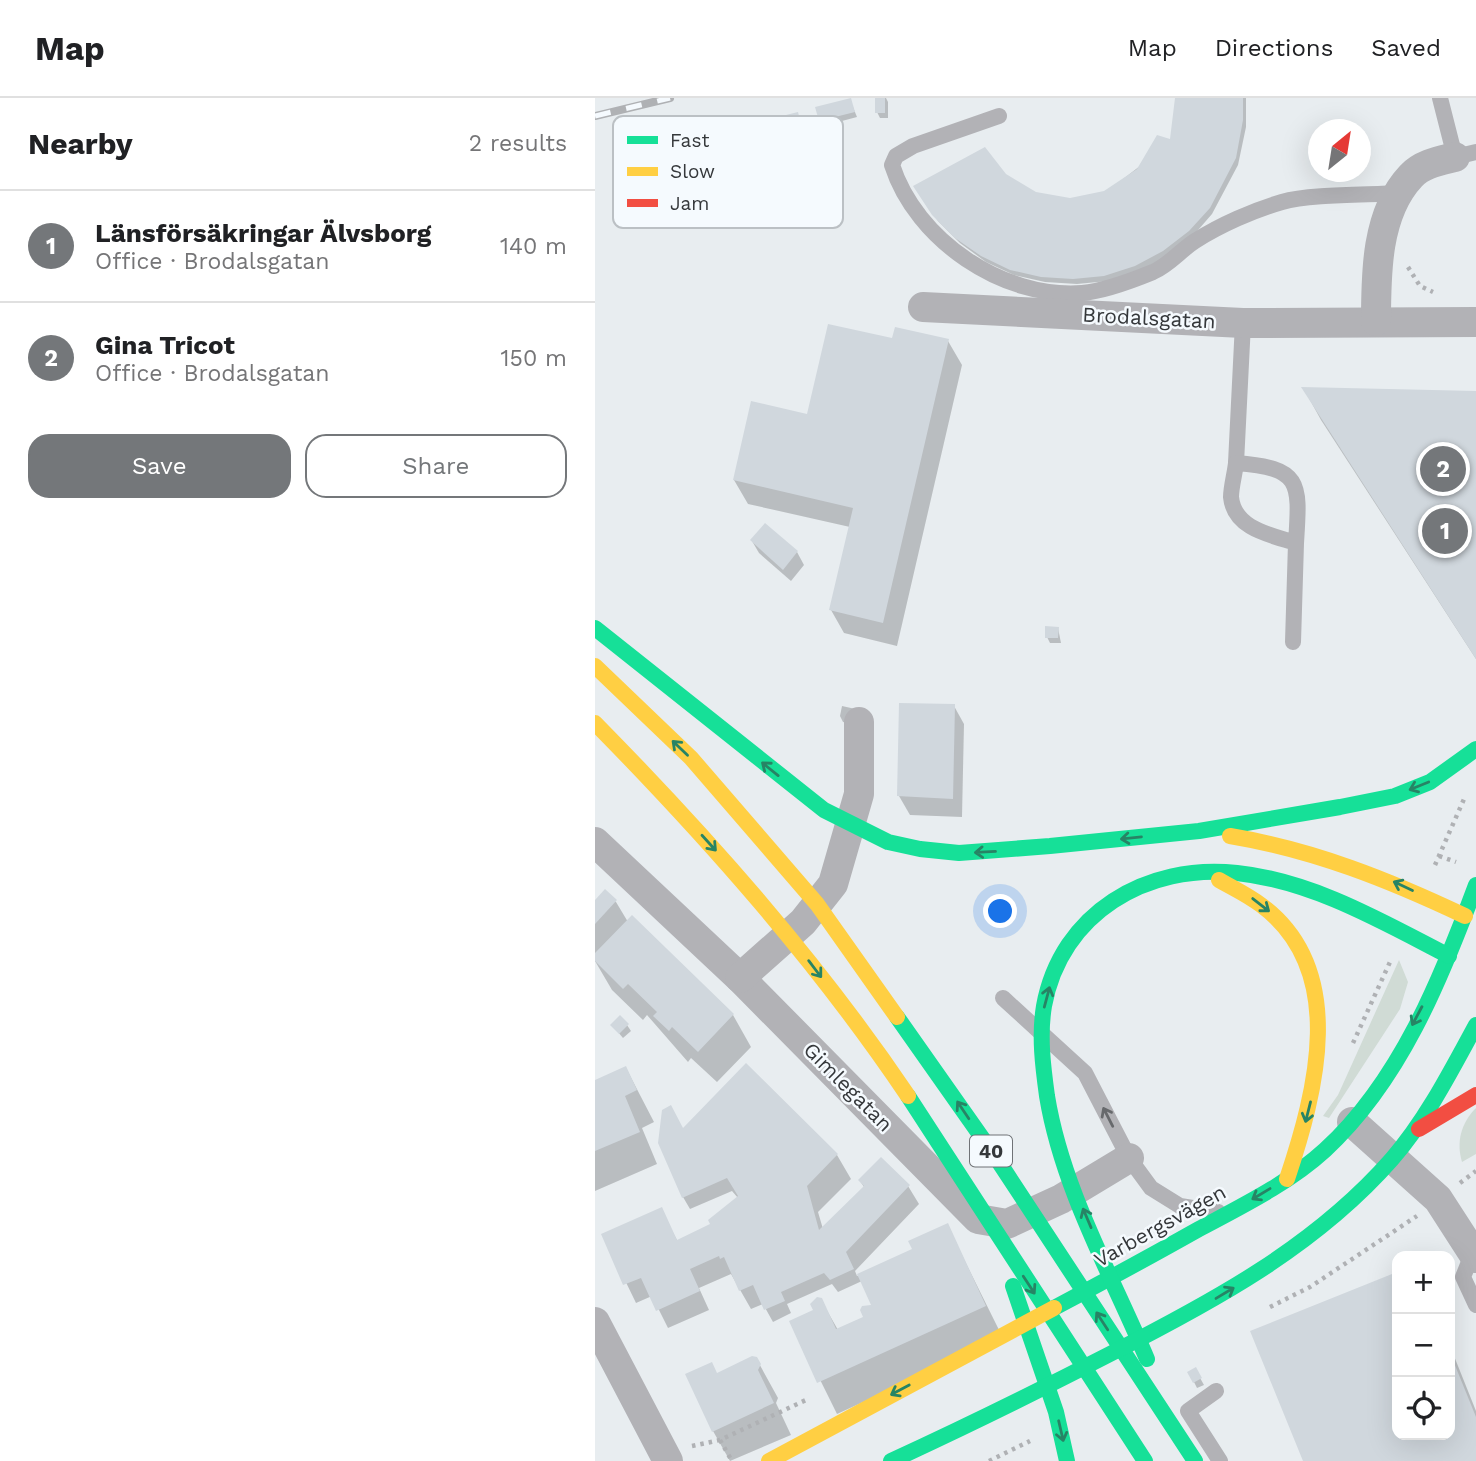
<!DOCTYPE html>
<html lang="en">
<head>
<meta charset="utf-8">
<style>
  body { margin:0; font-family:"Work Sans",sans-serif; background:#f2f2f2; color:#202124 }
  .controls { position:absolute; right:21px; bottom:21px; display:grid; overflow:hidden; border-radius:14px; box-shadow:0 7px 28px #0002 }
  .controls button { width:63px; height:63px; display:grid; place-items:center; padding:0; border:0; border-bottom:2px solid #e0e0e0; background:#fff; color:#202124; font:35px sans-serif }
  .compass { position:absolute; left:713px; top:21px; width:63px; height:63px; border-radius:50%; background:#fff; box-shadow:0 7px 28px #0002; rotate:30deg }
  .you { position:absolute; left:406px; top:814px; width:24px; height:24px; margin:-18px; border:5px solid #fff; border-radius:50%; background:#1a73e8; box-shadow:0 0 0 10px #1a73e833 }
  .badge { display:grid; place-items:center; width:46px; height:46px; border-radius:50%; background:#74777a; color:#fff; font-size:23px; font-weight:700 }
  .pin { position:absolute; translate:-50% -50%; border:4px solid #fff; box-shadow:0 2px 7px #0006 }
  .list { margin:0; padding:0; list-style:none }
  h2 { display:flex; justify-content:space-between; align-items:center; height:91px; margin:0; padding:0 28px; font-size:30px }
  h2 small { font-size:23px; font-weight:400; color:#757577 }
  .list li { display:grid; grid-template-columns:46px 1fr auto; gap:21px; align-items:center; box-sizing:border-box; height:112px; padding:0 28px; border-top:2px solid #e0e0e0 }
  .list b { display:block; font-size:26px; white-space:nowrap }
  .list p { margin:0; font-size:23px; white-space:nowrap; color:#757577 }
  .list em { font-size:23px; font-style:normal; color:#757577 }
  .actions { display:flex; gap:14px; padding:21px 28px }
  .actions a { flex:1; padding:16px 0; border:2px solid #74777a; border-radius:21px; text-align:center; font-size:24px; color:#74777a }
  .actions .main { background:#74777a; color:#fff }
  .icon { flex:none; width:38px; height:38px; fill:none; stroke:currentColor; stroke-width:2; stroke-linecap:round; stroke-linejoin:round }
  .map { position:relative; flex:none; width:881px; height:1363px; overflow:hidden }
  header { display:flex; align-items:center; gap:42px; box-sizing:border-box; height:98px; padding:0 35px; background:#fff; border-bottom:2px solid #e0e0e0 }
  header strong { font-size:33px }
  nav { display:flex; gap:38px; margin-inline-start:auto; font-size:24px }
  main { display:flex }
  aside { flex:1; background:#fff }
  .map>svg:first-child { display:block }
  .green { fill:#d0dbd5 }
  .shadow { fill:#0003 }
  .building { fill:#d0d7dd }
  .lines { fill:none; stroke-linecap:round; stroke-linejoin:round }
  .path { stroke:#afb1b4; stroke-width:4.5; stroke-dasharray:3.5 5; stroke-linecap:butt }
  .lane { stroke:#b2b2b6; stroke-width:16 }
  .street { stroke:#b2b2b6; stroke-width:30 }
  .fast { stroke:#16e098; stroke-width:16 }
  .slow { stroke:#ffcf43; stroke-width:16 }
  .jam { stroke:#f24e42; stroke-width:16 }
  .rail-casing { stroke:#afb1b4; stroke-width:8 }
  .rail { stroke:#f5fafe; stroke-width:5; stroke-dasharray:16; stroke-linecap:butt }
  .oneway { stroke:#278465 }
  .oneway2 { stroke:#67696c }
  .labels { text-anchor:middle; stroke-width:5; stroke-linejoin:round; paint-order:stroke }
  .shield { fill:#f5fafe; stroke:#6f7276; stroke-width:2 }
  .shield-label { font-size:19px; font-weight:bold; fill:#35383b }
  .street-label { font-size:21px; fill:#35383b; stroke:#f5fafe }
  .key { fill:#f5fafe; stroke:#bbc0c4; stroke-width:2 }
  .key-label { font-size:19px; fill:#35383b }
</style>
</head>
<body>
<header>
<strong>Map</strong>
<nav><a>Map</a><a>Directions</a><a>Saved</a></nav>
</header>
<main>
<aside>
<h2>Nearby<small>2 results</small></h2>
<ul class="list">
<li><span class="badge">1</span><div><b>Länsförsäkringar Älvsborg</b><p>Office · Brodalsgatan</p></div><em>140 m</em></li>
<li><span class="badge">2</span><div><b>Gina Tricot</b><p>Office · Brodalsgatan</p></div><em>150 m</em></li>
</ul>
<div class="actions"><a class="main">Save</a><a>Share</a></div>
</aside>
<div class="map">
<svg width="881" height="1363" viewBox="0 0 881 1363">
  <rect width="100%" height="100%" fill="#e8edf0"/>
  <!-- green -->
  <g class="green">
    <polygon points="804,862 813,884 805,911 734,1020 728,1018 743,997"/>
    <path d="M 881,1010 L 881,1056 L 867,1064 C 861,1044 866,1025 881,1010 Z"/>
  </g>
  <!-- shadow -->
  <g class="shadow">
    <polygon points="282,0 291,0 293,4 293,20 285,20 282,14"/>
    <polygon points="582,0 651,0 651,29 643,67 617,116 597,139 572,159 544,173 513,183 482,186 450,184 419,177 391,164 365,145 343,123 323,94 410,78 440,96 475,102 510,95 576,44"/>
    <polygon points="255,2 262,19 228,28 225,22"/>
    <polygon points="202,16 208,32 175,40 172,35"/>
    <polygon points="298,242 353,243 367,267 302,548 249,535 236,512 255,429 153,406 139,382"/>
    <polygon points="709,291 881,295 881,561 726,322"/>
    <polygon points="170,427 202,454 209,467 196,483 164,455 157,443"/>
    <polygon points="463,530 466,545 455,545 452,539"/>
    <polygon points="247,608 265,612 266,628 248,624 245,618"/>
    <polygon points="359,608 369,626 367,719 315,717 304,698"/>
    <polygon points="10,794 21,804 33,824 138,917 156,949 122,984 96,960 93,964 52,917 48,922 17,892 0,863 0,804"/>
    <polygon points="17,927 32,927 36,933 28,940"/>
    <polygon points="151,967 242,1057 256,1081 223,1114 228,1131 269,1089 265,1083 313,1088 324,1106 260,1173 262,1178 319,1152 352,1127 408,1240 242,1316 196,1223 220,1212 226,1202 243,1232 270,1220 278,1208 267,1183 243,1194 237,1186 192,1206 196,1215 178,1224 168,1206 156,1211 136,1176 104,1190 114,1212 73,1230 57,1198 41,1205 8,1137 66,1112 83,1144 118,1127 143,1100 137,1093 95,1111 88,1099 87,1033"/>
    <polygon points="31,970 59,1024 47,1030 62,1066 0,1093 0,983"/>
    <polygon points="802,1176 802,1337 855,1337 855,1248 881,1313 881,1363 710,1363 658,1234"/>
    <polygon points="161,1260 183,1300 181,1305 196,1337 135,1363 118,1333"/>
    <polygon points="600,1271 609,1287 602,1290 594,1274"/>
  </g>
  <!-- building -->
  <g class="building">
    <polygon points="256,0 260,14 224,23 220,9"/>
    <rect x="280" y="0" width="10" height="15"/>
    <polygon points="580,0 648,0 648,22 641,60 615,110 594,133 568,153 540,168 509,178 478,181 446,179 415,172 386,158 360,140 337,117 318,88 390,49 411,76 441,94 475,100 509,93 542,71 562,37 575,41"/>
    <polygon points="203,14 206,26 170,35 167,23"/>
    <polygon points="233,226 297,240 300,229 354,241 288,525 234,512 258,410 138,382 156,303 212,316"/>
    <polygon points="706,289 881,293 881,561"/>
    <polygon points="170,425 203,453 188,472 155,442"/>
    <polygon points="450,528 464,529 463,540 450,540"/>
    <polygon points="304,605 360,606 358,701 302,698"/>
    <polygon points="10,791 22,802 0,826 0,802"/>
    <polygon points="37,817 139,916 103,954 77,929 74,933 58,918 62,914 33,886 28,891 0,863 0,855"/>
    <polygon points="25,917 34,926 24,936 15,927"/>
    <polygon points="151,965 243,1056 212,1088 224,1132 269,1088 263,1082 286,1059 315,1087 251,1154 259,1171 235,1182 229,1175 186,1194 190,1203 169,1212 158,1187 144,1193 129,1159 125,1161 124,1158 95,1171 105,1193 61,1213 46,1180 28,1187 6,1136 67,1109 82,1142 115,1126 113,1122 143,1098 132,1080 87,1100 63,1045 67,1012 76,1007 88,1030"/>
    <polygon points="31,968 42,992 30,998 45,1034 0,1053 0,982"/>
    <polygon points="353,1125 391,1208 222,1285 194,1223 218,1212 215,1206 222,1199 227,1200 241,1231 268,1219 265,1212 267,1208 276,1207 262,1176 317,1151 313,1143"/>
    <polygon points="802,1174 802,1337 855,1337 855,1255 881,1319 881,1363 708,1363 655,1233"/>
    <polygon points="157,1258 162,1259 166,1266 163,1272 179,1305 117,1334 90,1276 117,1264 122,1275"/>
    <polygon points="601,1269 607,1280 598,1285 592,1274"/>
  </g>
  <g class="lines">
    <!-- path -->
    <g class="path">
      <polyline points="813,169 825,188 838,194"/>
      <polyline points="844,758 861,764"/>
      <polyline points="840,767 869,701"/>
      <polyline points="758,945 795,864"/>
      <polyline points="865,1085 881,1073"/>
      <polyline points="675,1209 715,1189 822,1118"/>
      <polyline points="125,1342 137,1363"/>
      <polyline points="97,1348 125,1342 211,1302"/>
      <polyline points="394,1363 435,1343"/>
    </g>
    <!-- lane -->
    <g class="lane">
      <polyline points="845,0 860,59 881,54"/>
      <path d="M 404,18 L 318,48 L 301,58 L 297,67 C 321,142 408,201 487,195 C 510,193 536,183 558,174 C 574,167 586,152 600,143 C 625,127 659,112 687,104 C 714,96 773,97 804,95"/>
      <polyline points="641,365 648,225"/>
      <path d="M 698,544 L 701,445 C 676,437 639,431 636,399 C 636,389 640,375 641,365 C 707,370 705,384 701,445"/>
      <polyline points="408,900 490,975 534,1060 556,1090 585,1108 623,1114"/>
      <polyline points="878,1154 868,1179 881,1207"/>
      <polyline points="621,1293 593,1313 625,1363"/>
    </g>
    <!-- street -->
    <g class="street">
      <polyline points="328,209 648,225 881,224"/>
      <path d="M 781,223 C 781,176 781,115 816,78 C 827,66 844,63 860,59"/>
      <polyline points="0,744 145,880 383,1121 412,1126 466,1101 534,1060"/>
      <polyline points="145,880 208,824 238,786 264,696 264,624"/>
      <polyline points="757,1024 843,1101 881,1160"/>
      <polyline points="0,1224 73,1363"/>
    </g>
    <!-- fast -->
    <g class="fast">
      <polyline points="0,530 229,712 293,744 325,751 364,755 455,748 604,733 745,709 800,698 835,684 881,651"/>
      <polyline points="302,919 402,1061 600,1363"/>
      <polyline points="313,998 550,1363"/>
      <polyline points="418,1188 461,1314 472,1363"/>
      <path d="M 459,1210 C 508,1184 556,1158 604,1131 C 647,1108 694,1085 730,1052 C 805,983 846,881 881,787"/>
      <path d="M 552,1261 C 516,1176 467,1090 452,998 C 448,969 444,938 449,908 C 466,815 552,765 642,775 C 718,783 788,824 854,858"/>
      <path d="M 296,1363 C 370,1329 443,1293 515,1256 C 617,1204 720,1149 797,1061 C 831,1022 856,973 881,927"/>
    </g>
    <!-- slow -->
    <g class="slow">
      <polyline points="0,568 96,660 222,806 302,919"/>
      <path d="M 0,625 C 114,741 222,863 313,998"/>
      <path d="M 635,738 C 719,752 794,782 870,818"/>
      <path d="M 624,782 C 638,790 653,797 666,807 C 754,872 721,994 692,1081"/>
      <polyline points="174,1363 459,1210"/>
    </g>
    <!-- jam -->
    <polyline class="jam" points="824,1031 881,997"/>
    <!-- rail casing -->
    <g class="rail-casing">
      <polyline id="rail" points="0,18 75,0"/>
    </g>
    <!-- rail -->
    <use href="#rail" class="rail"/>
  </g>
  <!-- one-way arrows -->
  <defs><path id="oneway-shaft" d="M-6 0H5M1.5-3L5.5 0L1.5 3" fill="none" stroke-width="1.6" stroke-linecap="round" stroke-linejoin="round" transform="scale(1.75)"/></defs>
  <g class="oneway">
    <use href="#oneway-shaft" transform="translate(85 650) rotate(-136)"/>
    <use href="#oneway-shaft" transform="translate(175 671) rotate(-141)"/>
    <use href="#oneway-shaft" transform="translate(824 688) rotate(158)"/>
    <use href="#oneway-shaft" transform="translate(536 740) rotate(174)"/>
    <use href="#oneway-shaft" transform="translate(114 745) rotate(48)"/>
    <use href="#oneway-shaft" transform="translate(390 754) rotate(177)"/>
    <use href="#oneway-shaft" transform="translate(808 788) rotate(-155)"/>
    <use href="#oneway-shaft" transform="translate(666 807) rotate(38)"/>
    <use href="#oneway-shaft" transform="translate(220 871) rotate(53)"/>
    <use href="#oneway-shaft" transform="translate(452 899) rotate(-75)"/>
    <use href="#oneway-shaft" transform="translate(822 918) rotate(118)"/>
    <use href="#oneway-shaft" transform="translate(368 1012) rotate(-124)"/>
    <use href="#oneway-shaft" transform="translate(713 1014) rotate(104)"/>
    <use href="#oneway-shaft" transform="translate(666 1096) rotate(149)"/>
    <use href="#oneway-shaft" transform="translate(492 1120) rotate(-113)"/>
    <use href="#oneway-shaft" transform="translate(434 1187) rotate(57)"/>
    <use href="#oneway-shaft" transform="translate(630 1195) rotate(-31)"/>
    <use href="#oneway-shaft" transform="translate(507 1223) rotate(-123)"/>
    <use href="#oneway-shaft" transform="translate(305 1292) rotate(152)"/>
    <use href="#oneway-shaft" transform="translate(466 1333) rotate(77)"/>
  </g>
  <use class="oneway2" href="#oneway-shaft" transform="translate(513 1019) rotate(-117)"/>
  <g class="labels">
    <!-- shield labels -->
    <rect class="shield" x="375" y="1037.5" width="42" height="31" rx="5"/>
    <g class="shield-label">
      <text x="396" y="1060">40</text>
    </g>
    <!-- street labels -->
    <g class="street-label">
      <text transform="translate(554 220) rotate(3)" y="7">Brodalsgatan</text>
      <text transform="translate(253 989) rotate(45)" y="7">Gimlegatan</text>
      <text transform="translate(565 1128) rotate(-29)" y="7">Varbergsvägen</text>
    </g>
  </g>
  <!-- legend -->
  <rect x="18" y="18" width="230" height="112" rx="10" class="key"/>
  <rect x="32" y="38" width="31" height="8" fill="#16e098"/>
  <rect x="32" y="69" width="31" height="9" fill="#ffcf43"/>
  <rect x="32" y="101" width="31" height="8" fill="#f24e42"/>
  <g class="key-label">
    <text x="75" y="49">Fast</text>
    <text x="75" y="80">Slow</text>
    <text x="75" y="112">Jam</text>
  </g>
</svg>
<div class="controls">
<button>+</button>
<button>−</button>
<button><svg class="icon" aria-label="locate" viewBox="0 0 24 24"><circle cx="12" cy="12" r="6"/><path d="M12 2v4M12 18v4M2 12h4M18 12h4"/></svg></button>
</div>
<svg class="compass" viewBox="-18 -18 36 36"><path d="M0-13l5 13h-10z" fill="#e53935"/><path d="M0 13l5-13h-10z" fill="#757577"/></svg>
<div class="you"></div>
<div class="pin badge" style="left:850px;top:433px">1</div>
<div class="pin badge" style="left:848px;top:371px">2</div>
</div>
</main>
</body>
</html>
